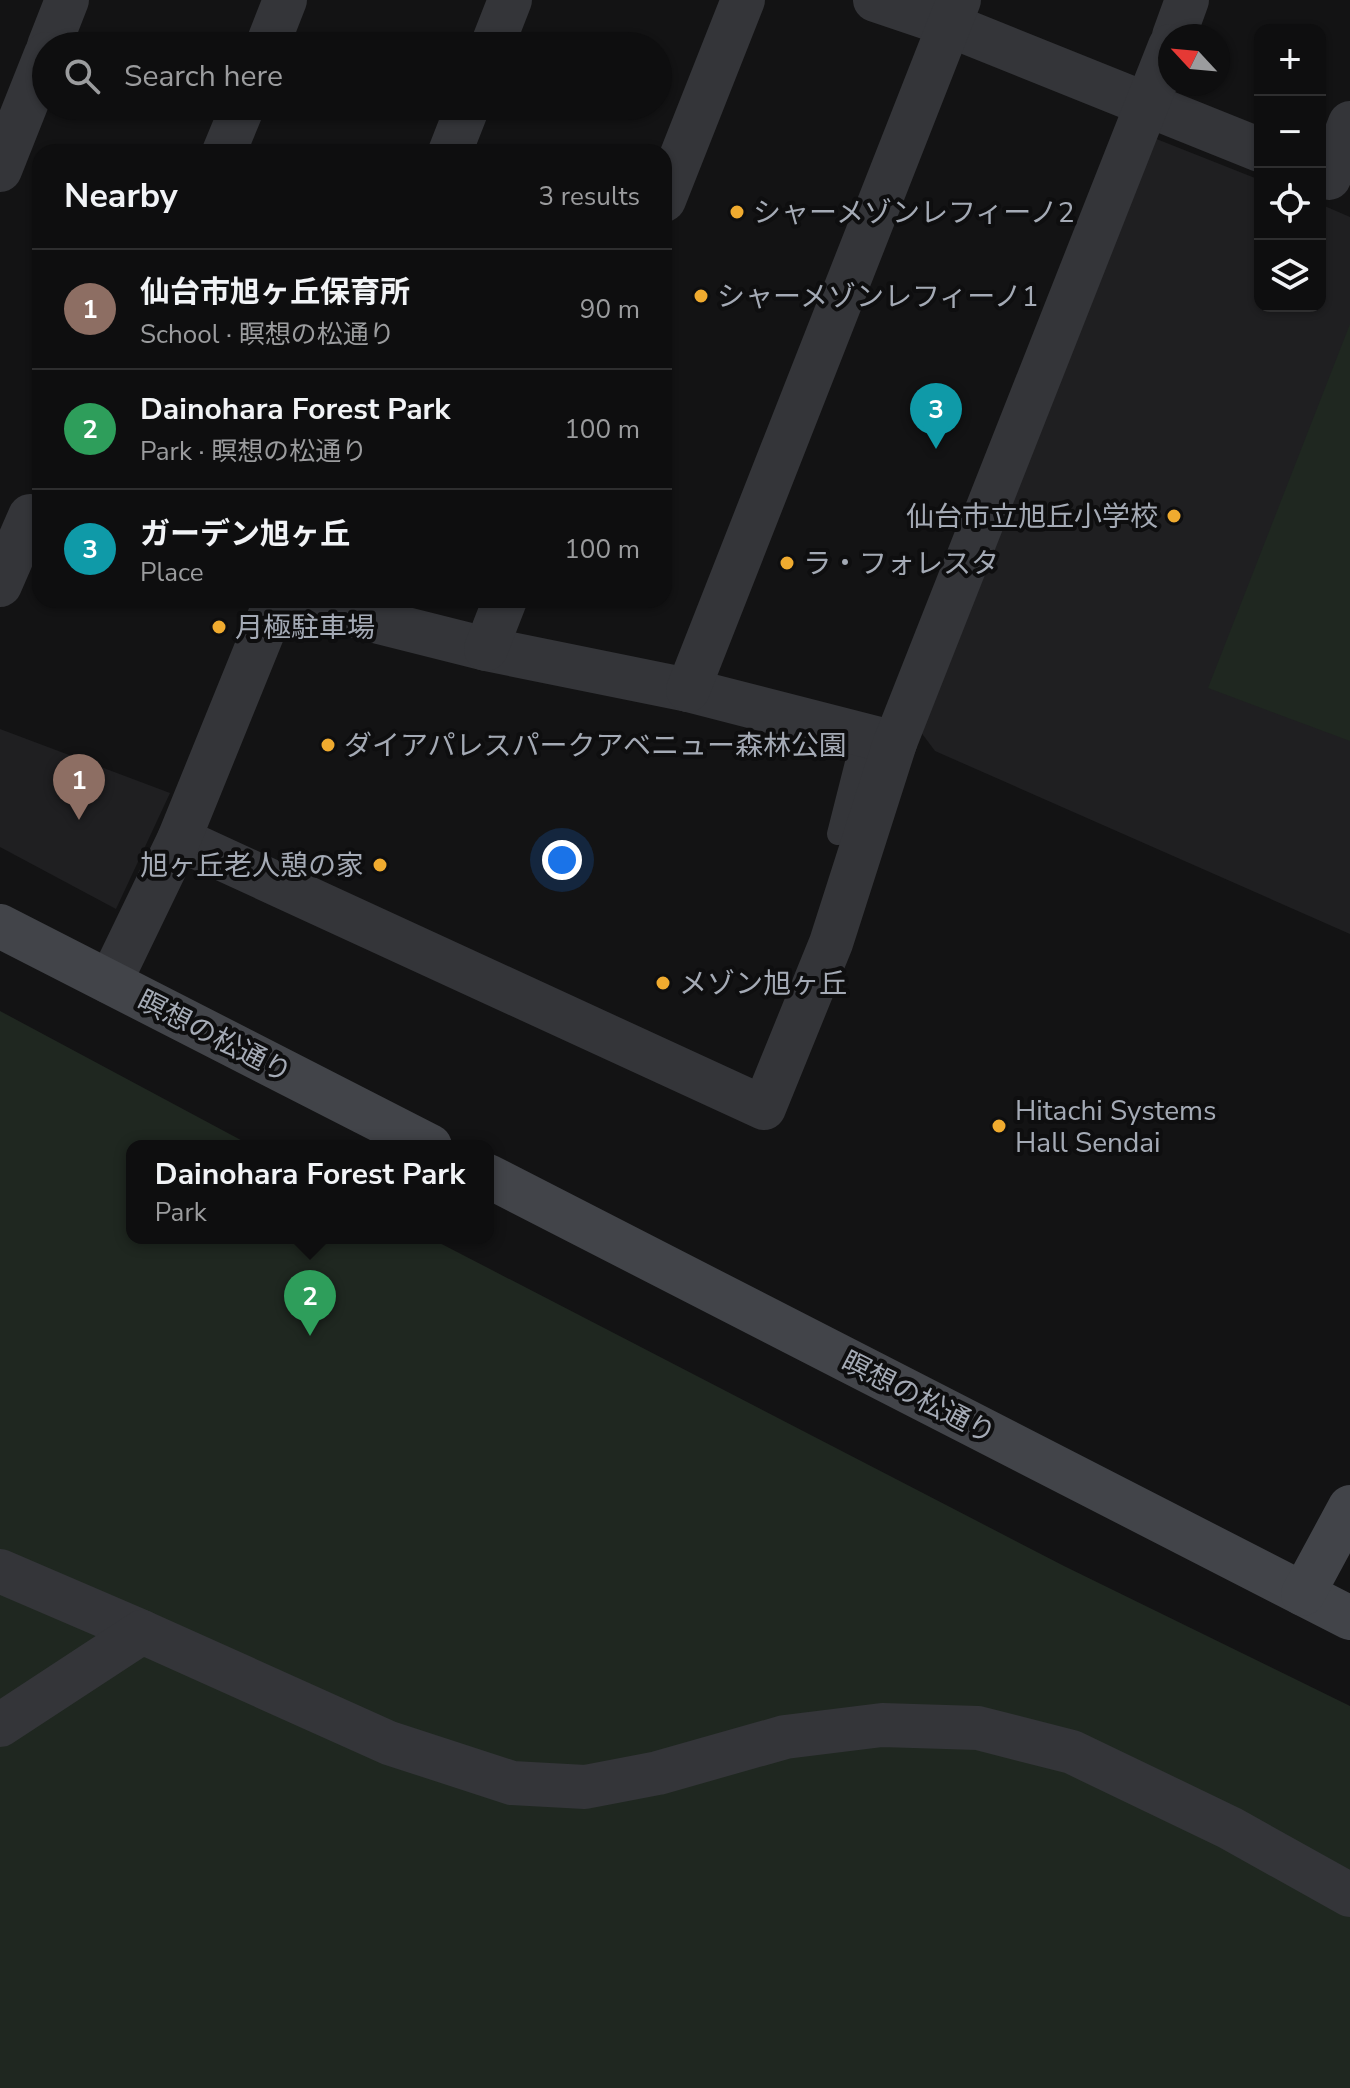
<!DOCTYPE html>
<html lang="en">
<head>
<meta charset="utf-8">
<style>
  body { margin:0; font-family:"Nunito Sans","Noto Sans JP",sans-serif; background:#171718; color:#f1f3f6 }
  .controls { position:absolute; right:24px; top:24px; display:grid; overflow:hidden; border-radius:16px; box-shadow:0 2px 6px #0004 }
  .controls button { width:72px; height:72px; display:grid; place-items:center; padding:0; border:0; border-bottom:2px solid #2e2e2f; background:#0e0e0f; color:#f1f3f6; font:40px sans-serif }
  .compass { position:absolute; left:1158px; top:24px; width:72px; height:72px; border-radius:50%; background:#0e0e0f; box-shadow:0 2px 6px #0004; rotate:296deg }
  .you { position:absolute; left:562px; top:860px; width:28px; height:28px; margin:-20px; border:6px solid #fff; border-radius:50%; background:#1a73e8; box-shadow:0 0 0 12px #1a73e833 }
  .badge { display:grid; place-items:center; width:52px; height:52px; border-radius:50%; background:#f0ab2f; color:#fff; font-size:26px; font-weight:700 }
  .pin { position:absolute; translate:-50% -66px; filter:drop-shadow(0 2px 4px #0008) }
  .pin::after { content:''; position:absolute; top:42px; width:28px; height:24px; background:inherit; clip-path:polygon(0 0,100% 0,50% 100%) }
  .popup { position:absolute; left:126px; top:1140px; width:368px; height:104px; box-sizing:border-box; display:grid; place-content:center; border-radius:16px; background:#0e0e0f; filter:drop-shadow(0 2px 6px #0005); font-size:26px; white-space:nowrap; color:#9b9c9e }
  .popup b { font-size:30px; color:#f1f3f6 }
  .popup::after { content:''; position:absolute; left:50%; top:100%; margin-left:-16px; border:16px solid transparent; border-top-color:#0e0e0f }
  .list { margin:0; padding:0; list-style:none }
  h2 { display:flex; justify-content:space-between; align-items:center; height:104px; margin:0; padding:0 32px; font-size:34px }
  h2 small { font-size:26px; font-weight:400; color:#9b9c9e }
  .list li { display:grid; grid-template-columns:52px 1fr auto; gap:24px; align-items:center; box-sizing:border-box; height:120px; padding:0 32px; border-top:2px solid #2e2e2f }
  .list b { display:block; font-size:30px; white-space:nowrap }
  .list p { margin:0; font-size:26px; white-space:nowrap; color:#9b9c9e }
  .list em { font-size:26px; font-style:normal; color:#9b9c9e }
  .icon { flex:none; width:44px; height:44px; fill:none; stroke:currentColor; stroke-width:2; stroke-linecap:round; stroke-linejoin:round }
  .map { position:relative; flex:none; width:1350px; height:2088px; overflow:hidden }
  .search { position:absolute; background:#0e0e0f; box-shadow:0 2px 6px #0004; left:32px; top:32px; width:640px; height:88px; display:flex; align-items:center; gap:20px; box-sizing:border-box; padding:0 28px; border-radius:44px; color:#9b9c9e; font-size:30px }
  .panel { position:absolute; background:#0e0e0f; box-shadow:0 2px 6px #0004; left:32px; top:144px; width:640px; height:464px; border-radius:24px }
  .map>svg:first-child { display:block }
  .built { fill:#1f1f21 }
  .green { fill:#1f2720 }
  .lines { fill:none; stroke-linecap:round; stroke-linejoin:round }
  .lane { stroke:#343539; stroke-width:22 }
  .street { stroke:#343539; stroke-width:44 }
  .secondary { stroke:#424449; stroke-width:44 }
  .poi-dot { fill:#f0ab2f; stroke:#0e0e0f; stroke-width:3 }
  .labels { text-anchor:middle; stroke-width:8; stroke-linejoin:round; paint-order:stroke }
  .poi-label { font-size:28px; fill:#a4aab5; stroke:#0e0e0f; text-anchor:start }
  .street-label { font-size:28px; fill:#a4aab5; stroke:#0e0e0f }
</style>
</head>
<body>
<div class="map">
<svg width="1350" height="2088" viewBox="0 0 1350 2088">
  <rect width="100%" height="100%" fill="#131314"/>
  <!-- built -->
  <g class="built">
    <polygon points="1154,138 1260,180 1260,306 1320,306 1320,204 1350,217 1350,934 935,751 917,727"/>
    <polygon points="0,729 170,793 116,909 0,847"/>
  </g>
  <!-- green -->
  <g class="green">
    <polygon points="1350,324 1350,741 1208,688"/>
    <polygon points="0,1011 252,1146 132,1146 132,1238 430,1238 1064,1566 1350,1706 1350,2088 0,2088"/>
  </g>
  <g class="lines">
    <!-- lane -->
    <polyline class="lane" points="838,834 863,735"/>
    <!-- street -->
    <g class="street">
      <polyline points="875,0 949,25 1260,150"/>
      <polyline points="1174,36 1187,0"/>
      <polyline points="49,46 67,0"/>
      <polyline points="267,46 285,0"/>
      <polyline points="492,46 510,0"/>
      <polyline points="224,152 243,106"/>
      <polyline points="450,152 468,106"/>
      <polyline points="0,170 46,54"/>
      <polyline points="1329,178 1350,123"/>
      <polyline points="664,200 743,0"/>
      <polyline points="0,585 30,516"/>
      <polyline points="291,600 486,649 688,690 895,743"/>
      <polyline points="486,649 505,600"/>
      <polyline points="688,690 959,0"/>
      <polyline points="179,839 764,1108 831,943 895,743 1170,46"/>
      <polyline points="110,982 179,839 276,600"/>
      <polyline points="0,1571 142,1632"/>
      <polyline points="0,1725 142,1632 389,1743 512,1783 585,1787 658,1773 785,1737 882,1725 978,1728 1072,1752 1230,1828 1350,1895"/>
    </g>
    <!-- secondary -->
    <g class="secondary">
      <polyline points="0,926 430,1146"/>
      <polyline points="488,1176 1350,1618"/>
      <polyline points="1303,1594 1350,1507"/>
    </g>
  </g>
  <!-- markers -->
  <g class="poi-dot">
    <circle cx="737" cy="212" r="8"/>
    <circle cx="701" cy="296" r="8"/>
    <circle cx="1174" cy="516" r="8"/>
    <circle cx="787" cy="563" r="8"/>
    <circle cx="219" cy="627" r="8"/>
    <circle cx="328" cy="745" r="8"/>
    <circle cx="380" cy="865" r="8"/>
    <circle cx="663" cy="983" r="8"/>
    <circle cx="999" cy="1126" r="8"/>
  </g>
  <g class="labels">
    <!-- poi labels -->
    <g class="poi-label">
      <text x="753" y="222">シャーメゾンレフィーノ2</text>
      <text x="717" y="306">シャーメゾンレフィーノ1</text>
      <text x="1158" y="526" text-anchor="end">仙台市立旭丘小学校</text>
      <text x="803" y="573">ラ・フォレスタ</text>
      <text x="235" y="637">月極駐車場</text>
      <text x="344" y="755">ダイアパレスパークアベニュー森林公園</text>
      <text x="364" y="875" text-anchor="end">旭ヶ丘老人憩の家</text>
      <text x="679" y="993">メゾン旭ヶ丘</text>
      <text x="1015" y="1120">Hitachi Systems<tspan x="1015" dy="32">Hall Sendai</tspan></text>
    </g>
    <!-- street labels -->
    <g class="street-label">
      <text transform="translate(215 1036) rotate(27)" y="10">瞑想の松通り</text>
      <text transform="translate(919 1397) rotate(27)" y="10">瞑想の松通り</text>
    </g>
  </g>
</svg>
<div class="controls">
<button>+</button>
<button>−</button>
<button><svg class="icon" aria-label="locate" viewBox="0 0 24 24"><circle cx="12" cy="12" r="6"/><path d="M12 2v4M12 18v4M2 12h4M18 12h4"/></svg></button>
<button><svg class="icon" aria-label="layers" viewBox="0 0 24 24"><path d="M12 4l9 5-9 5-9-5zM3 14l9 5 9-5"/></svg></button>
</div>
<svg class="compass" viewBox="-18 -18 36 36"><path d="M0-13l5 13h-10z" fill="#e53935"/><path d="M0 13l5-13h-10z" fill="#9b9c9e"/></svg>
<div class="you"></div>
<div class="pin badge" style="left:79px;top:820px;background:#8d6e63">1</div>
<div class="pin badge" style="left:310px;top:1336px;background:#2e9e5b">2</div>
<div class="popup"><b>Dainohara Forest Park</b>Park</div>
<div class="pin badge" style="left:936px;top:449px;background:#0f9aa8">3</div>
<div class="search"><svg class="icon" aria-label="search" viewBox="0 0 24 24"><circle cx="10" cy="10" r="6"/><path d="M15 15l6 6"/></svg>Search here</div>
<section class="panel">
<h2>Nearby<small>3 results</small></h2>
<ul class="list">
<li><span class="badge" style="background:#8d6e63">1</span><div><b>仙台市旭ヶ丘保育所</b><p>School · 瞑想の松通り</p></div><em>90 m</em></li>
<li><span class="badge" style="background:#2e9e5b">2</span><div><b>Dainohara Forest Park</b><p>Park · 瞑想の松通り</p></div><em>100 m</em></li>
<li><span class="badge" style="background:#0f9aa8">3</span><div><b>ガーデン旭ヶ丘</b><p>Place</p></div><em>100 m</em></li>
</ul>
</section>
</div>
</body>
</html>
